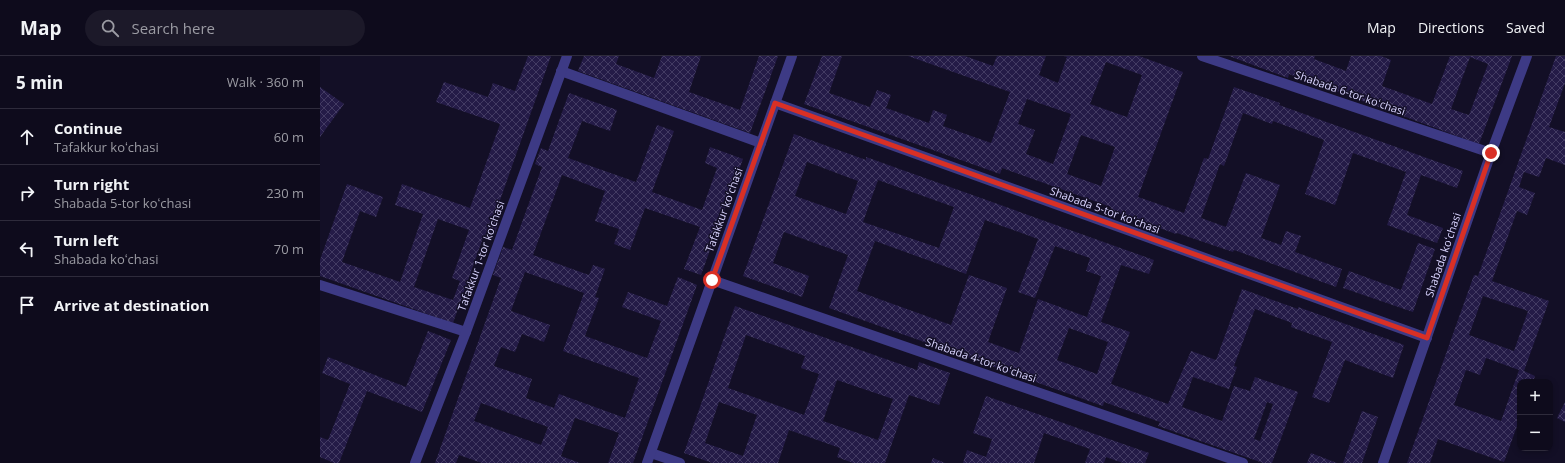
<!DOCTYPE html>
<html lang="en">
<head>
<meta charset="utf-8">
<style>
  body { margin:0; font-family:"Open Sans",sans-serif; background:#1c1929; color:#f1f3f6 }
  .controls { position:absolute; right:12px; bottom:12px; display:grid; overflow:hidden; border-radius:8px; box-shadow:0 2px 6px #0003 }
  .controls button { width:36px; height:36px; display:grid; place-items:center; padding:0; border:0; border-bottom:1px solid #2e2b3b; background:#0e0b1c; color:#f1f3f6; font:20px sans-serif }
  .stop { position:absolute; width:12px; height:12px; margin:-9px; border:3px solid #d93025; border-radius:50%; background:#fff }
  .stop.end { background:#d93025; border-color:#fff; box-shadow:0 1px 4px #0008 }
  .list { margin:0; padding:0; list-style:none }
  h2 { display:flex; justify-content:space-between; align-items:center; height:52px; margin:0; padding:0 16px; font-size:17px }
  h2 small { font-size:13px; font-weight:400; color:#9b9ba3 }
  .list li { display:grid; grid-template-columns:26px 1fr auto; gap:12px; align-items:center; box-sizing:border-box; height:56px; padding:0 16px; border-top:1px solid #2e2b3b }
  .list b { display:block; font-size:15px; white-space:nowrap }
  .list p { margin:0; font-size:13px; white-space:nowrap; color:#9b9ba3 }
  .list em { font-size:13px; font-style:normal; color:#9b9ba3 }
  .icon { flex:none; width:22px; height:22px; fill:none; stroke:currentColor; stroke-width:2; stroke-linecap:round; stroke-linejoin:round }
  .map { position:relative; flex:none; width:1245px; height:407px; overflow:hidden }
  header { display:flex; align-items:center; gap:24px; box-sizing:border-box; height:56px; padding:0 20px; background:#0e0b1c; border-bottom:1px solid #2e2b3b }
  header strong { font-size:19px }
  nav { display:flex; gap:22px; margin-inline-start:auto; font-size:14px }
  .search { width:280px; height:36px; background:#1c1929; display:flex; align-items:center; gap:10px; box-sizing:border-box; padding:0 14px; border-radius:22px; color:#9b9ba3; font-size:15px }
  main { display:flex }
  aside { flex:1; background:#0e0b1c }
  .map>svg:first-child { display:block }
  .building { fill:url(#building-cross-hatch); fill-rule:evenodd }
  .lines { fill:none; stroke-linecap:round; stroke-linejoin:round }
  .lane { stroke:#3d3a85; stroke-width:10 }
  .street { stroke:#3d3a85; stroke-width:10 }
  .route { stroke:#d93025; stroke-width:5 }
  .labels { text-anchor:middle; stroke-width:3; stroke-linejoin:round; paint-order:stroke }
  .street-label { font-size:11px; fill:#d9d4ff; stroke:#130f26 }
</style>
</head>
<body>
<header>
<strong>Map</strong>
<div class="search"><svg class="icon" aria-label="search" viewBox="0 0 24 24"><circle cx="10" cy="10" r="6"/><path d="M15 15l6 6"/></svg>Search here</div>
<nav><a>Map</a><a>Directions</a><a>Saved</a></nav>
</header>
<main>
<aside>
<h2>5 min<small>Walk · 360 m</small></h2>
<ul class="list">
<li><svg class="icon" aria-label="ahead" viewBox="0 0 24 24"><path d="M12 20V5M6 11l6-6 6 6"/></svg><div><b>Continue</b><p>Tafakkur koʻchasi</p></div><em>60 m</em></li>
<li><svg class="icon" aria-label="right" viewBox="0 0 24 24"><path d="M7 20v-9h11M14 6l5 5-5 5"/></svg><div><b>Turn right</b><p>Shabada 5-tor koʻchasi</p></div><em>230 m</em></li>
<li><svg class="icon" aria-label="left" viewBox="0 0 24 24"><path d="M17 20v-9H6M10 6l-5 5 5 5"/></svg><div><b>Turn left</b><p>Shabada koʻchasi</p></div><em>70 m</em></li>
<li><svg class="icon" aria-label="arrive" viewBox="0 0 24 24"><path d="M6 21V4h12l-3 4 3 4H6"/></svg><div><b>Arrive at destination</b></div></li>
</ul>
</aside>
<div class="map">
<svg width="1245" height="407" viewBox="0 0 1245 407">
  <defs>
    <pattern id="building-cross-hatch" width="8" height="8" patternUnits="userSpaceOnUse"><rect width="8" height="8" fill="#241b47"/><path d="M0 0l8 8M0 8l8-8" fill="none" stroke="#433b63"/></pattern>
  </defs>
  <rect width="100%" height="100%" fill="#130f26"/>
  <!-- building -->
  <g class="building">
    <path d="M 208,0 L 231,0 L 173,164 L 179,166 L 173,183 L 164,179 L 133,267 L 0,220 L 0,204 L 27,128 L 63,141 L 56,161 L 40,155 L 22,206 L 80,226 L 103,158 L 75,149 L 82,128 L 150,152 L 180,68 L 116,46 L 124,26 L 168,41 L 173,27 L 195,35 ZM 118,163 L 149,174 L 132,222 L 140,225 L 133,244 L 94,231 Z"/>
    <polygon points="264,0 299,0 296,8 334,22 342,0 381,0 369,36 420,54 439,0 458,0 430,77 258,15"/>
    <path d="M 502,0 L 522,0 L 509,37 L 550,51 L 557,34 L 571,39 L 566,52 L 609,67 L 613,54 L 627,59 L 623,70 L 671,87 L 690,36 L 588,0 L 645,0 L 673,10 L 677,0 L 726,0 L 719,19 L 738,27 L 747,1 L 744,0 L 819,0 L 863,16 L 818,141 L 864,157 L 884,102 L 888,103 L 914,31 L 960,47 L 959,49 L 1143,115 L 1137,132 L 1101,119 L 1087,159 L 1123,172 L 1117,187 L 1067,169 L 1086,116 L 1033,97 L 1015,149 L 985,138 L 1004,84 L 953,65 L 952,68 L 923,57 L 904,110 L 900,108 L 881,162 L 906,171 L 926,117 L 960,129 L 941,182 L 961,189 L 966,175 L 981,180 L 975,196 L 1022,213 L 1016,231 L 914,194 L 913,196 L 857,177 L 856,178 L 790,154 L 791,151 L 682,112 L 680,118 L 484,48 ZM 786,6 L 822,19 L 807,61 L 770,48 ZM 707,43 L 751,58 L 733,108 L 706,98 L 715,74 L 698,68 ZM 761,79 L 795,91 L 781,130 L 747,118 Z"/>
    <path d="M 909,0 L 995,0 L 994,3 L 1026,15 L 1031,0 L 1061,0 L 1071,4 L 1062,30 L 1112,48 L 1130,0 L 1192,0 L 1159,88 L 969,18 L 968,22 ZM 1150,1 L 1168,8 L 1149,59 L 1131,53 Z"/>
    <path d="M 1236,0 L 1245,0 L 1245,27 L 1229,71 L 1245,76 L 1245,109 L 1226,102 L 1219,121 L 1204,116 L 1199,131 L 1215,137 L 1207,159 L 1197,155 L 1172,225 L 1229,245 L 1204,315 L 1215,320 L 1213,326 L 1200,326 L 1200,362 L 1184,406 L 1118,383 L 1110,407 L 1087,407 L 1154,219 L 1158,220 ZM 1163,240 L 1208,255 L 1194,295 L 1149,279 ZM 1166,302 L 1199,314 L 1181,365 L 1134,349 L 1146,314 L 1160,319 Z"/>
    <polygon points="0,31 24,48 0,81"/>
    <path d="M 249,37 L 297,54 L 290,75 L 262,65 L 248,102 L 316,126 L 337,69 L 354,75 L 332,136 L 382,154 L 397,112 L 385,107 L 390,91 L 423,103 L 381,219 L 364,213 L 380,171 L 325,152 L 310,194 L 294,188 L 299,173 L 275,165 L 285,135 L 242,119 L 213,199 L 269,219 L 273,209 L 285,213 L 275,241 L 279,242 L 265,280 L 327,302 L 341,265 L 302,251 L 308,236 L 347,250 L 358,221 L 377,229 L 313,407 L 288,407 L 299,377 L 255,362 L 241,400 L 260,407 L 162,407 L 139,399 L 136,407 L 115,407 L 181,222 L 173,219 L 183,191 L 192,194 L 222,111 L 215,108 L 221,92 L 228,95 ZM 205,216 L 264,237 L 243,295 L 319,322 L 305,362 L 239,338 L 234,352 L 206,342 L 212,323 L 174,310 L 181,291 L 195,296 L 202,278 L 224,286 L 230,269 L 191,255 ZM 161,347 L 228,371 L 221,389 L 154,365 Z"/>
    <path d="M 474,78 L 546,104 L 546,101 L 834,204 L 829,218 L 801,209 L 781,266 L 810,276 L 791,328 L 848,348 L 871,295 L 896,304 L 922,233 L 978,253 L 978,251 L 1084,289 L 1073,322 L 1025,304 L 1009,347 L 992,341 L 1012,286 L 971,271 L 972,267 L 935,253 L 914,310 L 917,311 L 909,333 L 873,321 L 862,351 L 902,365 L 914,330 L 930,335 L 935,321 L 978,336 L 952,407 L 943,407 L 838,370 L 840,366 L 784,346 L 783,350 L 509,252 L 528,199 L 464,176 L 453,207 L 489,220 L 482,241 L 423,220 ZM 487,106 L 538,125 L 526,158 L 475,140 ZM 558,124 L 634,151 L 619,192 L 543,166 ZM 665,164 L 718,183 L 698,236 L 715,242 L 735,190 L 770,202 L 766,215 L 781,220 L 767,261 L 718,243 L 699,297 L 668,286 L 687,232 L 649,219 L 631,269 L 537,235 L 555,185 L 646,218 ZM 749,272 L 788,286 L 777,318 L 737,304 ZM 947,346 L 953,348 L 940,385 L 934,383 Z"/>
    <polygon points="1098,187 1115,193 1093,256 1023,232 1029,215 1081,234"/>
    <path d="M 415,250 L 597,314 L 599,306 L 630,317 L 619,349 L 589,339 L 565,407 L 533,407 L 517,401 L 520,392 L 469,374 L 458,407 L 392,407 L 364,397 ZM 426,279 L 485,300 L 481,312 L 499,318 L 484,359 L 408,332 ZM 517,324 L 573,343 L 558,384 L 503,365 ZM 399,346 L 437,359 L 423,400 L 385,387 Z"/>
    <polygon points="108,275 131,284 102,356 47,335 19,407 14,407 0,401 0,381 8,384 30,328 2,317 8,301 86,331"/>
    <polygon points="666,340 829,397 825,407 803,407 786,401 784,407 765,407 770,393 724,377 714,407 643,407 647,394 666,401 672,383 653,377"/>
    <polygon points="1245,346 1245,366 1237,362"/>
    <polygon points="1042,355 1058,361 1042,407 1023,407"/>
    <polygon points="991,397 1017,407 987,407"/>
    <polygon points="613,402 625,407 611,407"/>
  </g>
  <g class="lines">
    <!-- lane -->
    <polyline class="lane" points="0,229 146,276"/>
    <!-- street -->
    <g class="street">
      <polyline points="882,0 1171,97"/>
      <polyline points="241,15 441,87"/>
      <polyline points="455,47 1107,282"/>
      <polyline points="392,224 923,407"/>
      <polyline points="331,397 360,407"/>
      <polyline points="95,407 146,276 247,0"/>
      <polyline points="327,407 472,0"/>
      <polyline points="1063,407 1171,97 1207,0"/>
    </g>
  </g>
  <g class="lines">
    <!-- route -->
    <polyline class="route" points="392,224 455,47 1107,282 1171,97"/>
  </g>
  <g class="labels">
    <!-- street labels -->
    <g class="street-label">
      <text transform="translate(1030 37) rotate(19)" y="4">Shabada 6-tor koʻchasi</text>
      <text transform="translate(404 154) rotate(-70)" y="4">Tafakkur koʻchasi</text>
      <text transform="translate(785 154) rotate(20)" y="4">Shabada 5-tor koʻchasi</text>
      <text transform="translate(1123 199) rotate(-71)" y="4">Shabada koʻchasi</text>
      <text transform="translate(161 200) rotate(-70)" y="4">Tafakkur 1-tor koʻchasi</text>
      <text transform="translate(661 304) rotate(19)" y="4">Shabada 4-tor koʻchasi</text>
    </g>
  </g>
</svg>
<div class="controls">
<button>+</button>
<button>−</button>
</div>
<div class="stop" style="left:392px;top:224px"></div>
<div class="stop end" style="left:1171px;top:97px"></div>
</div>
</main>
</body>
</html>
